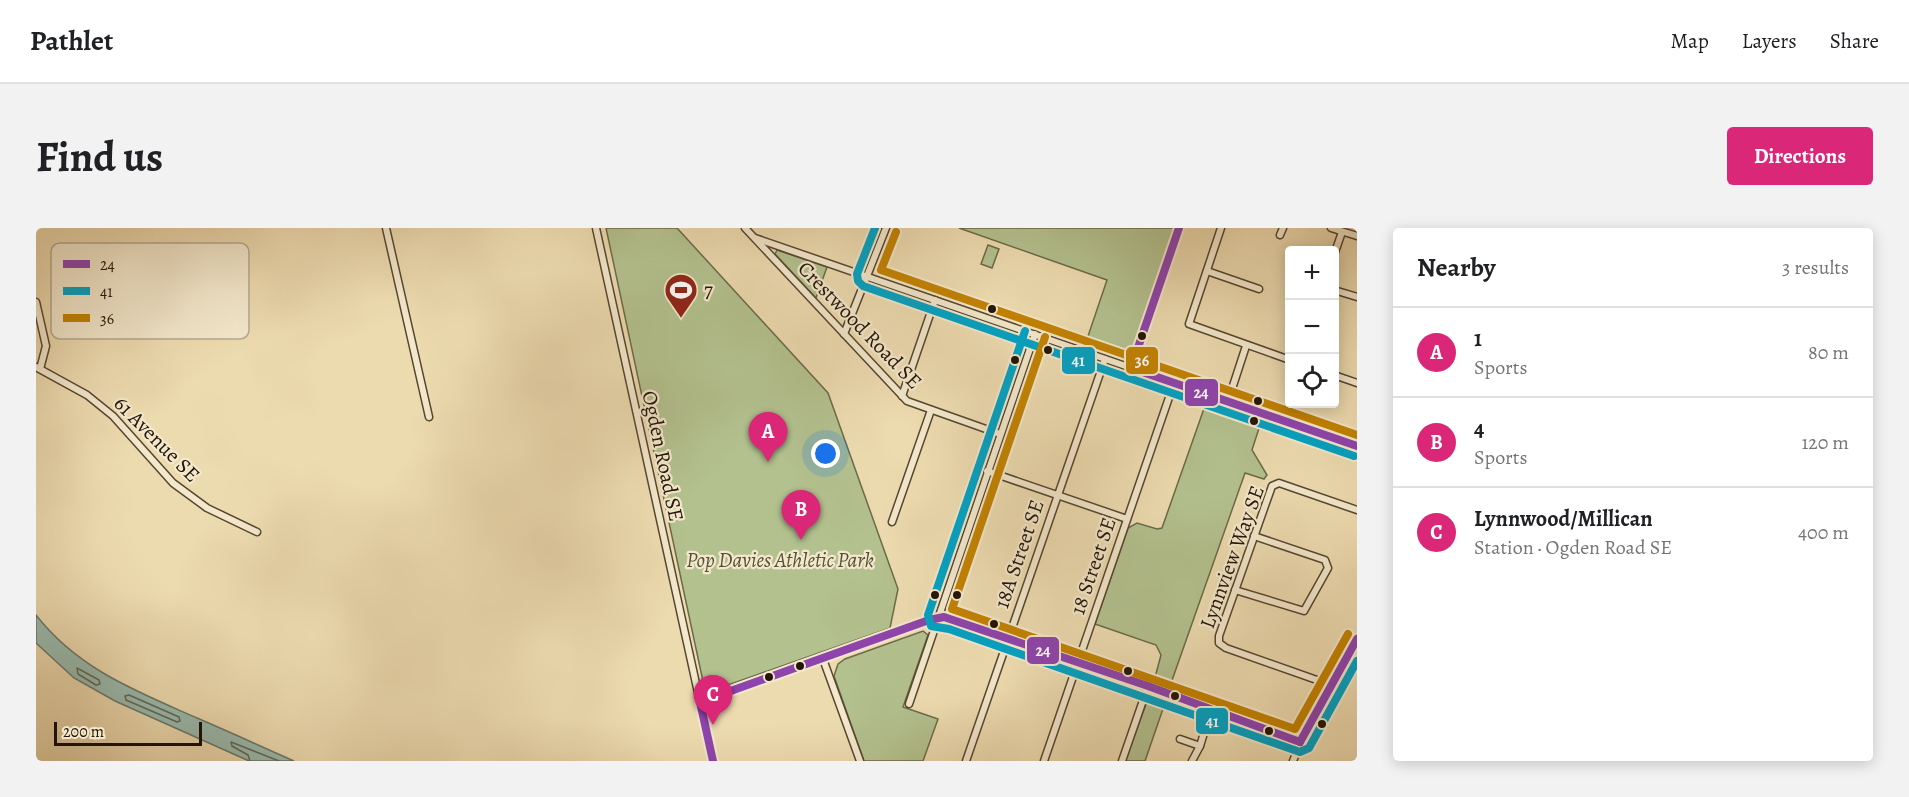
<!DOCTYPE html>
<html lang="en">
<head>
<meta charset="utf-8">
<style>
  body { margin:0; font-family:Alegreya,serif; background:#f2f2f2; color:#202124 }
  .controls { position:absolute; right:18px; top:18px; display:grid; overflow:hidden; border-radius:6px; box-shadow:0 3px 15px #0003 }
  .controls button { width:54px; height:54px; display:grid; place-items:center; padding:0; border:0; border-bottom:2px solid #e0e0e0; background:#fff; color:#202124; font:30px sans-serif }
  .scale { position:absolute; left:18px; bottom:15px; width:148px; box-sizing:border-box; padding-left:6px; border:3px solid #231406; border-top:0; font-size:16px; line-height:21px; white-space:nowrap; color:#231406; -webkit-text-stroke:4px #f3e8cc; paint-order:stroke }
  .you { position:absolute; left:790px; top:226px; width:21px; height:21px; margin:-15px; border:4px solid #fff; border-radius:50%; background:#1a73e8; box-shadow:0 0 0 9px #1a73e833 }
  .badge { display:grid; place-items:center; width:39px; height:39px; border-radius:50%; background:#db2777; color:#fff; font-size:20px; font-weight:700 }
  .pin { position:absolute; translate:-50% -50px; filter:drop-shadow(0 2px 3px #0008) }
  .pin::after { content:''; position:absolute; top:32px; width:21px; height:18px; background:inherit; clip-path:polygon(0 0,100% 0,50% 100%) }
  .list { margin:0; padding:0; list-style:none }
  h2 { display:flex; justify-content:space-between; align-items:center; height:78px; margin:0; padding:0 24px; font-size:26px }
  h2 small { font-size:20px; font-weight:400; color:#757577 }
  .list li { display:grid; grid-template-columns:39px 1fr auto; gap:18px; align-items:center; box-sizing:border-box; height:90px; padding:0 24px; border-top:2px solid #e0e0e0 }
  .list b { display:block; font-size:22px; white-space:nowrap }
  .list p { margin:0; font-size:20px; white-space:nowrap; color:#757577 }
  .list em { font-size:20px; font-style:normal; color:#757577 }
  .icon { flex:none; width:33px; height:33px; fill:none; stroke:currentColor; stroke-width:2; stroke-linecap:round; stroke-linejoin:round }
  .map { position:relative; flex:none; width:1321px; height:533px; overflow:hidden; border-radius:6px }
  header { display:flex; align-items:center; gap:36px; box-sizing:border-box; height:84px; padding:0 30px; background:#fff; border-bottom:2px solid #e0e0e0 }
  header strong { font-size:28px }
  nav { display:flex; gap:33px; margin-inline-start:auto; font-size:21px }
  .intro { display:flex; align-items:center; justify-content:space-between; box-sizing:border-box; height:144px; padding:0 36px }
  h1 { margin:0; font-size:42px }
  .button { padding:15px 27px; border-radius:6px; background:#db2777; color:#fff; font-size:21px; font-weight:700 }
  main { display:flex; gap:36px; padding:0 36px }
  aside { flex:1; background:#fff; border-radius:6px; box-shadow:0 3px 15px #0003 }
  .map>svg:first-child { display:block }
  .green { fill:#b3c18f; stroke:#6b6a4a; stroke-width:1.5 }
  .water { fill:#99bbaf; stroke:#6a786b; stroke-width:1.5 }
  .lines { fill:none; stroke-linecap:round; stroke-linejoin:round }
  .shore { stroke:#5e685a; stroke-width:1.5 }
  .minor-casing { stroke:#564630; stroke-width:9 }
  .minor { stroke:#f3e8cc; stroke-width:6 }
  .bus-1-casing { stroke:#f3e8cc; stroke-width:12 }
  .bus-2-casing { stroke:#f3e8cc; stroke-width:12 }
  .bus-3-casing { stroke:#f3e8cc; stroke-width:12 }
  .bus-1 { stroke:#8e44ad; stroke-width:8 }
  .bus-2 { stroke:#02a2c4; stroke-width:8 }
  .bus-3 { stroke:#c28202; stroke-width:8 }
  .bus-dot { fill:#231406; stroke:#f3e8cc; stroke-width:2 }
  .labels { text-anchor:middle; stroke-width:4.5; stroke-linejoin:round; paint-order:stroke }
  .poi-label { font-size:21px; fill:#231406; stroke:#f3e8cc; text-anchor:start }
  .street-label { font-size:21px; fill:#231406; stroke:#f3e8cc }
  .park-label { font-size:21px; font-style:italic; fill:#555136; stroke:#f3e8cc }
  .key { fill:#f3e8cc; stroke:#b5a891; stroke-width:1.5 }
  .key-label { font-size:16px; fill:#231406 }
  .line-badge { stroke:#f3e8cc; stroke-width:2 }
  .badge-label { font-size:16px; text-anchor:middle; font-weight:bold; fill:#fff }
</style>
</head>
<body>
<header>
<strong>Pathlet</strong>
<nav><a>Map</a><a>Layers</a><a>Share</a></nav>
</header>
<div class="intro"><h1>Find us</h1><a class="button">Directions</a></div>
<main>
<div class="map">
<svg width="1321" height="533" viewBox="0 0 1321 533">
  <rect width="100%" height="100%" fill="#eddbb0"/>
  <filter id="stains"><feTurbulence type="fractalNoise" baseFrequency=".00333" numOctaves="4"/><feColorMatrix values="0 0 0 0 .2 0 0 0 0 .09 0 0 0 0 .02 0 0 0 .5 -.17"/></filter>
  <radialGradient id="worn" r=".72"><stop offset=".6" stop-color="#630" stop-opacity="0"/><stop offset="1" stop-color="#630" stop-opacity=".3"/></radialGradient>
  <!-- green -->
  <g class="green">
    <polygon points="570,0 641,0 792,165 862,361 854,400 675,463 668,458"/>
    <polygon points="923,0 1143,0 1095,140 1047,123 1071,52"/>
    <polygon points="952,17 963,21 956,40 945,36"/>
    <polygon points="741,22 791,39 780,70 739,26"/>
    <polygon points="1171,172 1226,191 1216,222 1231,247 1228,251 1209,245 1134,458 1118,453 1125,427 1120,417 1059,396 1092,300 1101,295 1121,301 1126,300"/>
    <polygon points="887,403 892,407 867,479 902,491 887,533 828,533 798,448 802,436 809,431"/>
    <polygon points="1113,468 1129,475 1109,533 1089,533"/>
  </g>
  <!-- water -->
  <path class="water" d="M 0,387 C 42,441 100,463 161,490 C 194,504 226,519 258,533 L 213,533 L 79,473 L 38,450 L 0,415 Z"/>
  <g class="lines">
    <!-- shore -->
    <g class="shore">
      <polygon points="41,440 63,452 64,456 60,457 42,446"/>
      <polygon points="93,467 143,489 144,493 141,494 90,472 89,468"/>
      <polyline points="214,533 212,527 196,518 195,514 243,533"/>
    </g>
    <!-- minor casing -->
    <g class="minor-casing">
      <g id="minor">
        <polyline points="350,0 393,189"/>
        <polyline points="560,0 677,533"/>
        <polyline points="709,0 871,173 964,206"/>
        <polyline points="1185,0 1153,96 1254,132"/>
        <polyline points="1295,0 1321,8"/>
        <polyline points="1244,7 1247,0"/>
        <polyline points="719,10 1321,218"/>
        <polyline points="1298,27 1306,4"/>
        <polyline points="1171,43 1223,61"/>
        <polyline points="1298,62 1321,69"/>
        <polyline points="0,74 10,118 4,141"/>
        <polyline points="808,106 850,0"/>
        <polyline points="0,139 51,167 77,188 137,255 171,280 221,304"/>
        <polyline points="1095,140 1143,0"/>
        <polyline points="1298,147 1321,155"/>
        <polyline points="866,168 899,72"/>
        <polyline points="1192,173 1210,118"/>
        <polyline points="951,243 1091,291"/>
        <polyline points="856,294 895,182"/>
        <polyline points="1199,362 1268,383 1292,340 1289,332 1218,308"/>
        <polyline points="787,431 824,533"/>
        <polyline points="1295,457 1190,420 1183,415 1183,408 1236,258 1243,255 1321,282"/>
        <polyline points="664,474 893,392 908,389 1112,458 1264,514"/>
        <polyline points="873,476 999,106"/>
        <polyline points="1144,511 1164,518"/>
        <polyline points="930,533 1069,131"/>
        <polyline points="1008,533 1138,155"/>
        <polyline points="1086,533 1112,458"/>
        <polyline points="1156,533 1164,518 1175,482"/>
        <polyline points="1257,533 1269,504 1321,411"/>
      </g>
    </g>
    <!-- minor -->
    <use href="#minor" class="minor"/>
    <!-- bus-1 casing -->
    <g class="bus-1-casing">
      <g id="bus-1">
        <polyline points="1095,140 1321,218"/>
        <polyline points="1095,140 1143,0"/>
        <polyline points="664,474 893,392 908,389 1112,458 1264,514"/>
        <polyline points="664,474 677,533"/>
        <polyline points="1264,514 1321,411"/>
      </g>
    </g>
    <!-- bus-2 casing -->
    <g class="bus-2-casing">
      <g id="bus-2">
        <polyline points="839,0 821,46 822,53 827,58 1318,228"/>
        <polyline points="989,103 892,387 895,398 913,401 1264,524 1273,520 1321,433"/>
      </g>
    </g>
    <!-- bus-3 casing -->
    <g class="bus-3-casing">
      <g id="bus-3">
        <polyline points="860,4 845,42 1321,207"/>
        <polyline points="1009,109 916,381 1259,501 1312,406"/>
      </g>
    </g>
    <!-- bus-1 -->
    <use href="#bus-1" class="bus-1"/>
    <!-- bus-2 -->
    <use href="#bus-2" class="bus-2"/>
    <!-- bus-3 -->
    <use href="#bus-3" class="bus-3"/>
  </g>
  <!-- icons -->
  <defs>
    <g id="stadium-pin" transform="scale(1.725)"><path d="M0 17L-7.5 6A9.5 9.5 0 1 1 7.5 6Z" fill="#8f2418" stroke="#f3e8cc"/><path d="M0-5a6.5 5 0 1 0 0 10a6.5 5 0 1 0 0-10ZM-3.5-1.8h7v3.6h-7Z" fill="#fff"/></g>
  </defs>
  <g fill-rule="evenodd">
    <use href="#stadium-pin" x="645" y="62"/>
  </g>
  <!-- markers -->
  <g class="bus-dot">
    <circle cx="956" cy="81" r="5"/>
    <circle cx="1106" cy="108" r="5"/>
    <circle cx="1012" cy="122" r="5"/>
    <circle cx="979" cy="132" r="5"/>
    <circle cx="1222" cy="173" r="5"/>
    <circle cx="1218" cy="193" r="5"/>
    <circle cx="899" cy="367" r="5"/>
    <circle cx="921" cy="367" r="5"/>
    <circle cx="958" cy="396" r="5"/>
    <circle cx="764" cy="438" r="5"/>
    <circle cx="1092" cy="443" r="5"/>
    <circle cx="733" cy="449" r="5"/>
    <circle cx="1139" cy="468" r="5"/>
    <circle cx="1286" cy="496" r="5"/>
    <circle cx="1233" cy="503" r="5"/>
  </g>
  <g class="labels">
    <!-- poi labels -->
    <g class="poi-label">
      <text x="668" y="69">7</text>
    </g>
    <!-- street labels -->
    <g class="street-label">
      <text transform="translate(824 97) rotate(46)" y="7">Crestwood Road SE</text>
      <text transform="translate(121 211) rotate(45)" y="7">61 Avenue SE</text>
      <text transform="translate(627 228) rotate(78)" y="7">Ogden Road SE</text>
      <text transform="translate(983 326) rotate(-71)" y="7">18A Street SE</text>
      <text transform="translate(1196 329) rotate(-70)" y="7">Lynnview Way SE</text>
      <text transform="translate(1057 338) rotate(-71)" y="7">18 Street SE</text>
    </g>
    <!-- park labels -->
    <g class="park-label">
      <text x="744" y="339">Pop Davies Athletic Park</text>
    </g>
  </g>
  <!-- legend -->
  <rect x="15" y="15" width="198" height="96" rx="9" class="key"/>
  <rect x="27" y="32" width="27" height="8" fill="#8e44ad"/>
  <rect x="27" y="59" width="27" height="8" fill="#02a2c4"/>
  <rect x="27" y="86" width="27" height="8" fill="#c28202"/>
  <g class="key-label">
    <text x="64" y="42">24</text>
    <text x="64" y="69">41</text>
    <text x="64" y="96">36</text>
  </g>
  <g class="line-badge">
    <rect x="1089" y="118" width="34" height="29" rx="6" fill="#c28202"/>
    <rect x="1025" y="118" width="35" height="29" rx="6" fill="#02a2c4"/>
    <rect x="1148" y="150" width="35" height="29" rx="6" fill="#8e44ad"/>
    <rect x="990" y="408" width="34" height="29" rx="6" fill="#8e44ad"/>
    <rect x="1159" y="479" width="34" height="28" rx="6" fill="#02a2c4"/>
  </g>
  <g class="badge-label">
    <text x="1106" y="138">36</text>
    <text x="1042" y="138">41</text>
    <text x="1165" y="170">24</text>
    <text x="1007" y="428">24</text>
    <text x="1176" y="499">41</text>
  </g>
  <rect width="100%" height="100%" filter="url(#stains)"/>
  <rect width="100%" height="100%" fill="url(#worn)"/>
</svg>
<div class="controls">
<button>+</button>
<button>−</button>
<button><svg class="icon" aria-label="locate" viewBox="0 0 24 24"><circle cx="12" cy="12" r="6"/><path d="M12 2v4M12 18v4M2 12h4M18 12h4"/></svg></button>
</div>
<div class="scale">200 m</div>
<div class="you"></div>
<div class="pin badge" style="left:732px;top:234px">A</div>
<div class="pin badge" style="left:765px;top:312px">B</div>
<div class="pin badge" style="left:677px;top:497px">C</div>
</div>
<aside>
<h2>Nearby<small>3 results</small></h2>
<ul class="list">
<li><span class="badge">A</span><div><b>1</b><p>Sports</p></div><em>80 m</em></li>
<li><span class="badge">B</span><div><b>4</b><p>Sports</p></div><em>120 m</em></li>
<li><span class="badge">C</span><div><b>Lynnwood/Millican</b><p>Station · Ogden Road SE</p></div><em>400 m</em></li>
</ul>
</aside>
</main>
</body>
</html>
